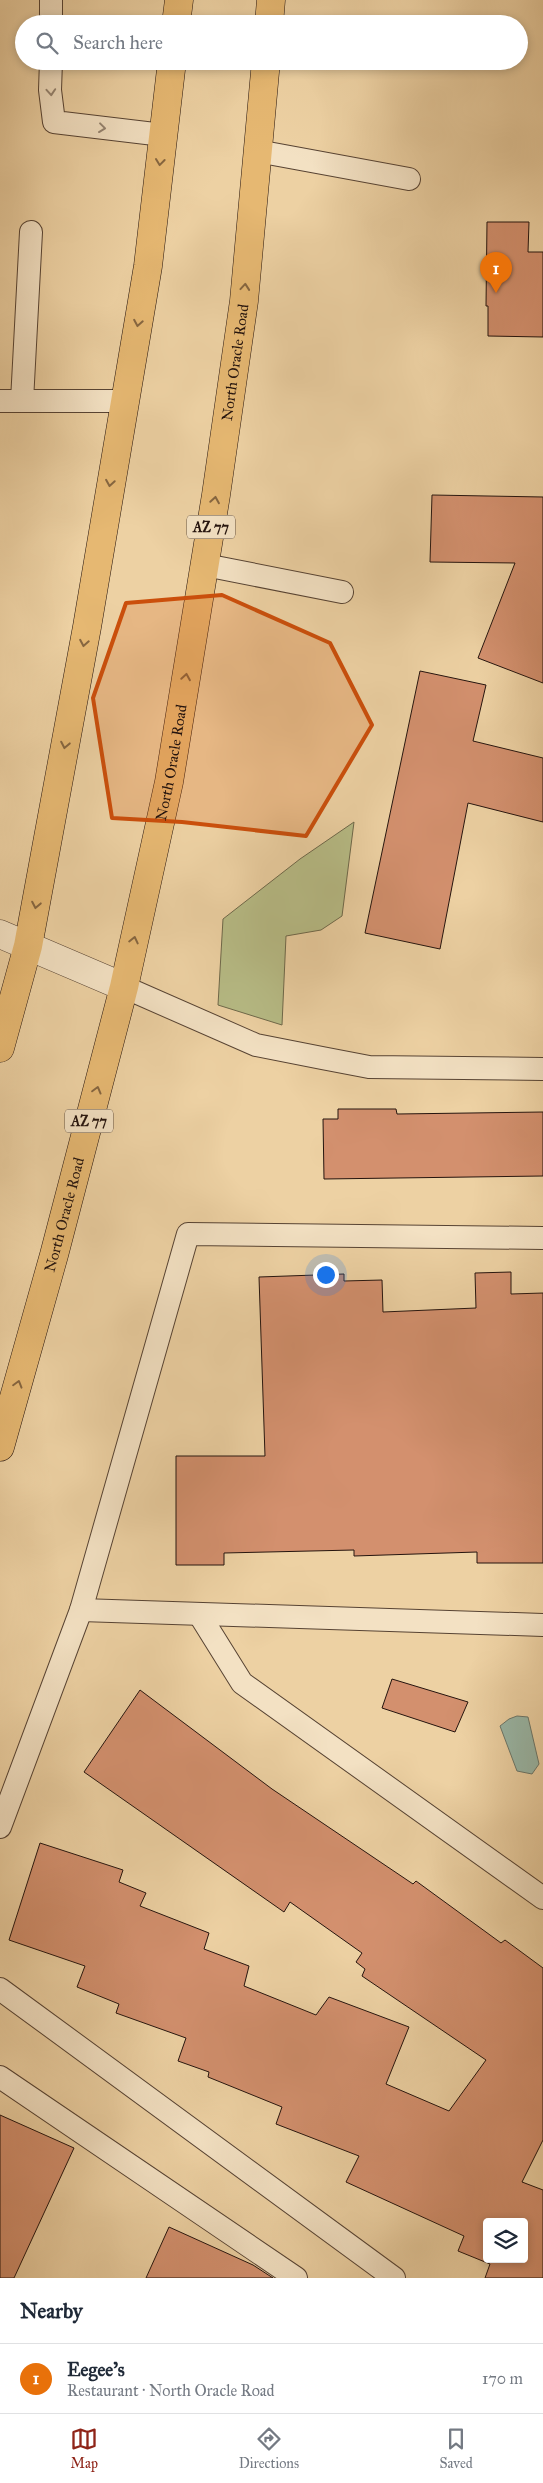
<!DOCTYPE html>
<html lang="en">
<head>
<meta charset="utf-8">
<style>
  body { margin:0; font-family:"IM FELL Great Primer",serif; background:#f2f2f3; color:#1f2937 }
  .controls { position:absolute; right:15px; bottom:15px; display:grid; overflow:hidden; border-radius:5px; box-shadow:0 2px 8px #0003 }
  .controls button { width:45px; height:45px; display:grid; place-items:center; padding:0; border:0; border-bottom:1px solid #e0e1e3; background:#fff; color:#1f2937; font:25px sans-serif }
  .you { position:absolute; left:325px; top:1274px; width:18px; height:18px; margin:-12px; border:4px solid #fff; border-radius:50%; background:#1a73e8; box-shadow:0 0 0 8px #1a73e833 }
  .badge { display:grid; place-items:center; width:32px; height:32px; border-radius:50%; background:#8f2418; color:#fff; font-size:16px; font-weight:700 }
  .pin { position:absolute; translate:-50% -41px; filter:drop-shadow(0 1px 2px #0008) }
  .pin::after { content:''; position:absolute; top:26px; width:18px; height:15px; background:inherit; clip-path:polygon(0 0,100% 0,50% 100%) }
  .list { margin:0; padding:0; list-style:none }
  h2 { display:flex; justify-content:space-between; align-items:center; height:65px; margin:0; padding:0 20px; font-size:21px }
  h2 small { font-size:16px; font-weight:400; color:#747a83 }
  .list li { display:grid; grid-template-columns:32px 1fr auto; gap:15px; align-items:center; box-sizing:border-box; height:70px; padding:0 20px; border-top:1px solid #e0e1e3 }
  .list b { display:block; font-size:19px; white-space:nowrap }
  .list p { margin:0; font-size:16px; white-space:nowrap; color:#747a83 }
  .list em { font-size:16px; font-style:normal; color:#747a83 }
  .icon { flex:none; width:28px; height:28px; fill:none; stroke:currentColor; stroke-width:2; stroke-linecap:round; stroke-linejoin:round }
  .map { position:relative; flex:none; width:543px; height:2278px; overflow:hidden }
  .search { position:absolute; background:#fff; box-shadow:0 2px 8px #0003; left:15px; right:15px; top:15px; height:55px; display:flex; align-items:center; gap:12px; box-sizing:border-box; padding:0 18px; border-radius:28px; color:#747a83; font-size:19px }
  .sheet { height:135px; background:#fff }
  nav { display:flex; justify-content:space-around; align-items:center; box-sizing:border-box; height:70px; border-top:1px solid #e0e1e3; background:#fff; font-size:14px; color:#747a83 }
  nav a { display:grid; justify-items:center; gap:2px }
  nav .on { color:#8f2418 }
  .map>svg:first-child { display:block }
  .green { fill:#b7bc86; stroke:#6e684a }
  .water { fill:#99b7a7; stroke:#6b766a }
  .building { fill:#d3906e; stroke:#25140e; fill-rule:evenodd }
  .lines { fill:none; stroke-linecap:round; stroke-linejoin:round }
  .service-casing { stroke:#574333; stroke-width:24 }
  .minor-casing { stroke:#574333; stroke-width:29 }
  .trunk-casing { stroke:#25140e; stroke-width:29 }
  .service { stroke:#f3e1c3; stroke-width:22 }
  .minor { stroke:#f3e1c3; stroke-width:28 }
  .trunk { stroke:#e6b872; stroke-width:28 }
  .oneway { stroke:#968572 }
  .oneway2 { stroke:#866640 }
  .marked { fill:#cb4f0c; fill-opacity:0.2; stroke:#cb4f0c; stroke-width:4; stroke-linejoin:round }
  .labels { text-anchor:middle; stroke-width:4; stroke-linejoin:round; paint-order:stroke }
  .shield { fill:#f3e1c3; stroke:#635244; stroke-width:1 }
  .shield-label { font-size:14px; font-weight:bold; fill:#25140e }
  .street-label { font-size:15px; fill:#25140e; stroke:#f3e1c3 }
</style>
</head>
<body>
<div class="map">
<svg width="543" height="2278" viewBox="0 0 543 2278">
  <rect width="100%" height="100%" fill="#edd1a3"/>
  <filter id="stains"><feTurbulence type="fractalNoise" baseFrequency=".004" numOctaves="4"/><feColorMatrix values="0 0 0 0 .2 0 0 0 0 .09 0 0 0 0 .02 0 0 0 .5 -.17"/></filter>
  <radialGradient id="worn" r=".72"><stop offset=".6" stop-color="#630" stop-opacity="0"/><stop offset="1" stop-color="#630" stop-opacity=".3"/></radialGradient>
  <!-- green -->
  <polygon class="green" points="354,822 342,916 321,930 286,936 282,1025 218,1005 223,919 300,859"/>
  <!-- water -->
  <polygon class="water" points="517,1716 528,1717 539,1764 532,1774 517,1771 500,1726 509,1719"/>
  <!-- building -->
  <g class="building">
    <polygon points="487,222 529,222 528,252 543,252 543,337 488,336 488,306 486,306"/>
    <polygon points="432,495 543,497 543,683 478,658 515,563 430,562"/>
    <polygon points="420,671 486,685 473,741 543,758 543,822 468,803 440,949 365,933"/>
    <polygon points="338,1109 396,1109 397,1114 543,1112 543,1176 324,1179 323,1119 338,1119"/>
    <polygon points="511,1272 511,1294 543,1293 543,1563 477,1563 477,1552 354,1556 354,1550 224,1553 224,1565 176,1565 176,1456 265,1456 259,1277 344,1274 344,1281 382,1280 383,1312 476,1308 475,1273"/>
    <polygon points="392,1679 468,1702 455,1732 382,1708"/>
    <path d="M 140,1690 L 272,1789 L 413,1884 L 416,1881 L 501,1943 L 505,1940 L 543,1968 L 543,2140 L 522,2182 L 543,2190 L 543,2278 L 485,2278 L 490,2264 L 458,2251 L 464,2236 L 346,2182 L 359,2156 L 276,2124 L 282,2107 L 208,2077 L 209,2072 L 178,2061 L 186,2038 L 116,2013 L 119,2004 L 77,1987 L 85,1966 L 9,1940 L 40,1843 L 123,1870 L 119,1882 L 146,1893 L 140,1906 L 209,1933 L 204,1949 L 249,1966 L 244,1986 L 316,2015 L 329,1997 L 409,2027 L 386,2084 L 449,2111 L 486,2060 L 362,1976 L 365,1969 L 356,1962 L 362,1953 L 290,1902 L 284,1912 L 84,1772 ZM 487,2222 L 524,2222 L 524,2259 L 487,2259 Z"/>
    <polygon points="0,2115 74,2148 14,2278 0,2278"/>
    <polygon points="169,2227 253,2265 273,2278 146,2278"/>
  </g>
  <g class="lines">
    <!-- service casing -->
    <g class="service-casing">
      <g id="service">
        <polyline points="51,24 51,0"/>
        <polyline points="51,61 50,90 54,122 163,135"/>
        <polyline points="257,151 409,179"/>
        <polyline points="0,401 124,401"/>
        <polyline points="22,401 31,232"/>
        <polyline points="205,565 342,592"/>
        <polyline points="124,987 256,1045 322,1058 369,1067 543,1069"/>
        <polyline points="81,1610 543,1625"/>
        <polyline points="199,1614 242,1683 543,1898"/>
        <polyline points="0,1827 81,1610 188,1234 543,1238"/>
        <polyline points="0,1989 394,2278"/>
        <polyline points="0,2077 296,2278"/>
      </g>
    </g>
    <!-- minor casing -->
    <g class="minor-casing">
      <polyline id="minor" points="0,934 124,987"/>
    </g>
    <!-- trunk casing -->
    <g class="trunk-casing">
      <g id="trunk">
        <polyline points="176,24 179,0"/>
        <polyline points="269,24 271,0"/>
        <polyline points="0,1048 28,946 87,627 148,266 172,61"/>
        <path id="s1" d="M 0,1447 L 54,1255 L 124,987 L 169,782 L 216,495 L 244,301 L 266,61"/>
      </g>
    </g>
    <!-- service -->
    <use href="#service" class="service"/>
    <!-- minor -->
    <use href="#minor" class="minor"/>
    <!-- trunk -->
    <use href="#trunk" class="trunk"/>
  </g>
  <!-- one-way arrows -->
  <defs><path id="oneway-chevron" d="M-2-3.5L2.5 0L-2 3.5" fill="none" stroke-width="1.6" stroke-linecap="round" stroke-linejoin="round" transform="scale(1.25)"/></defs>
  <g class="oneway">
    <use href="#oneway-chevron" transform="translate(51 92) rotate(86)"/>
    <use href="#oneway-chevron" transform="translate(102 128) rotate(7)"/>
  </g>
  <g class="oneway2">
    <use href="#oneway-chevron" transform="translate(160 162) rotate(97)"/>
    <use href="#oneway-chevron" transform="translate(245 287) rotate(-85)"/>
    <use href="#oneway-chevron" transform="translate(138 323) rotate(100)"/>
    <use href="#oneway-chevron" transform="translate(110 483) rotate(99)"/>
    <use href="#oneway-chevron" transform="translate(215 500) rotate(-81)"/>
    <use href="#oneway-chevron" transform="translate(84 643) rotate(100)"/>
    <use href="#oneway-chevron" transform="translate(186 677) rotate(-81)"/>
    <use href="#oneway-chevron" transform="translate(65 745) rotate(101)"/>
    <use href="#oneway-chevron" transform="translate(36 905) rotate(101)"/>
    <use href="#oneway-chevron" transform="translate(134 940) rotate(-77)"/>
    <use href="#oneway-chevron" transform="translate(97 1090) rotate(-75)"/>
    <use href="#oneway-chevron" transform="translate(18 1384) rotate(-74)"/>
  </g>
  <!-- marked area -->
  <path class="marked" d="M 222,595 L 330,643 L 372,725 L 306,836 L 182,822 L 112,818 L 93,698 L 126,603 Z"/>
  <g class="labels">
    <!-- shield labels -->
    <g class="shield">
      <rect x="187" y="515.5" width="48" height="23" rx="4"/>
      <rect x="65" y="1109.5" width="48" height="23" rx="4"/>
    </g>
    <g class="shield-label">
      <text x="211" y="532">AZ 77</text>
      <text x="89" y="1126">AZ 77</text>
    </g>
    <!-- street labels -->
    <g class="street-label">
      <text dy="5" stroke="none"><textPath href="#s1" startOffset="1111">North Oracle Road</textPath></text>
      <text dy="5" stroke="none"><textPath href="#s1" startOffset="706">North Oracle Road</textPath></text>
      <text dy="5" stroke="none"><textPath href="#s1" startOffset="241">North Oracle Road</textPath></text>
    </g>
  </g>
  <rect width="100%" height="100%" filter="url(#stains)"/>
  <rect width="100%" height="100%" fill="url(#worn)"/>
</svg>
<div class="controls">
<button><svg class="icon" aria-label="layers" viewBox="0 0 24 24"><path d="M12 4l9 5-9 5-9-5zM3 14l9 5 9-5"/></svg></button>
</div>
<div class="you"></div>
<div class="pin badge" style="left:496px;top:293px;background:#e8710a">1</div>
<div class="search"><svg class="icon" aria-label="search" viewBox="0 0 24 24"><circle cx="10" cy="10" r="6"/><path d="M15 15l6 6"/></svg>Search here</div>
</div>
<section class="sheet">
<h2>Nearby<small></small></h2>
<ul class="list">
<li><span class="badge" style="background:#e8710a">1</span><div><b>Eegee's</b><p>Restaurant · North Oracle Road</p></div><em>170 m</em></li>
</ul>
</section>
<nav>
<a class="on"><svg class="icon" aria-label="map" viewBox="0 0 24 24"><path d="M3 6l6-2 6 2 6-2v14l-6 2-6-2-6 2zM9 4v14M15 6v14"/></svg>Map</a>
<a><svg class="icon" aria-label="directions" viewBox="0 0 24 24"><path d="M12 3l9 9-9 9-9-9zM9 14v-3h6M13 9l2 2-2 2"/></svg>Directions</a>
<a><svg class="icon" aria-label="saved" viewBox="0 0 24 24"><path d="M7 4h10v16l-5-4-5 4z"/></svg>Saved</a>
</nav>
</body>
</html>
